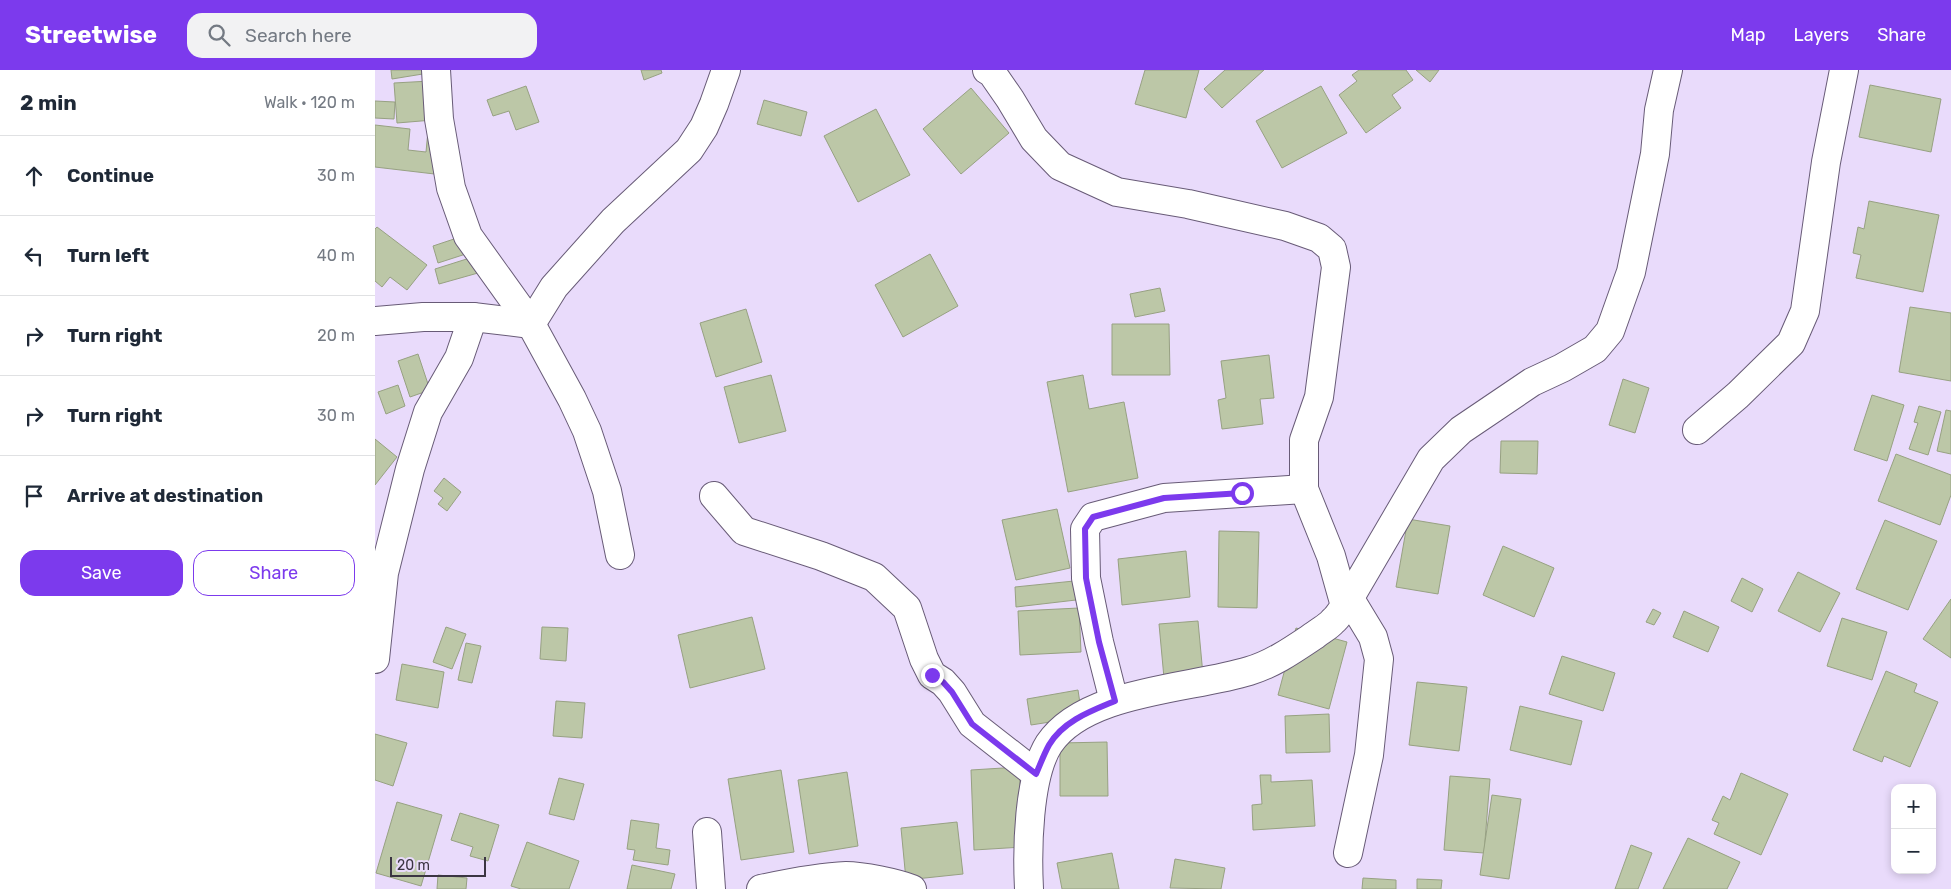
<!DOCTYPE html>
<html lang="en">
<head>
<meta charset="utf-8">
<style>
  body { margin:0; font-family:Rubik,sans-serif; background:#f2f2f3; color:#1f2937 }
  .controls { position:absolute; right:15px; bottom:15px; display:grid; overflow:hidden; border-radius:10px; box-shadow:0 2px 8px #0003 }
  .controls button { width:45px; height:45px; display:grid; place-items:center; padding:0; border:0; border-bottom:1px solid #e0e1e3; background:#fff; color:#1f2937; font:25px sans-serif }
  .scale { position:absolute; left:15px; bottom:12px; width:96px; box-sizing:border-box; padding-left:5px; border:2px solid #3b3542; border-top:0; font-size:14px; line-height:18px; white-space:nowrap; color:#3b3542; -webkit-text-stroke:4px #e9dbfb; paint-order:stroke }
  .stop { position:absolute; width:15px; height:15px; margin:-11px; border:4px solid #7c3aed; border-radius:50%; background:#fff }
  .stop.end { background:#7c3aed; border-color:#fff; box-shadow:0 1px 5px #0008 }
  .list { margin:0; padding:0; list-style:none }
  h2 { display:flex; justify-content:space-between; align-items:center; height:65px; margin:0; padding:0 20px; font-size:21px }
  h2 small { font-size:16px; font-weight:400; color:#747a83 }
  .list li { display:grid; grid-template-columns:32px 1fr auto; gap:15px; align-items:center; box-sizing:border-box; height:80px; padding:0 20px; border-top:1px solid #e0e1e3 }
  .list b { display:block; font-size:19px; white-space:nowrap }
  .list em { font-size:16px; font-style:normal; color:#747a83 }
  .actions { display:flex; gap:10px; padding:15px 20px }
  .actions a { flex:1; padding:11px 0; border:1px solid #7c3aed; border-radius:15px; text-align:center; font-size:18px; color:#7c3aed }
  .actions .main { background:#7c3aed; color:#fff }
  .icon { flex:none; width:28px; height:28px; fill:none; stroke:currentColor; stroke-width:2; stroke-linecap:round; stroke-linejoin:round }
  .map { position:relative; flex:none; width:1576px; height:819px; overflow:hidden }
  header { display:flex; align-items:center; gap:30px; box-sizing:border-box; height:70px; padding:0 25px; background:#7c3aed; color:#fff }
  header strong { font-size:24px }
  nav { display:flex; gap:28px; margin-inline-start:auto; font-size:18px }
  .search { width:350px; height:45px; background:#f2f2f3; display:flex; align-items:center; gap:12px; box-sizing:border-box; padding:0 18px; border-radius:15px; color:#747a83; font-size:19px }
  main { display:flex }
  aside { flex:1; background:#fff }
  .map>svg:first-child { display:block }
  .building { fill:#bcc7a7; stroke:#97a182 }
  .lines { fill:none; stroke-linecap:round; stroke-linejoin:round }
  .street-casing { stroke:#685b77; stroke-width:30 }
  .street { stroke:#fff; stroke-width:28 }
  .route { stroke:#7c3aed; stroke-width:6 }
</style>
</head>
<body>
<header>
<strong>Streetwise</strong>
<div class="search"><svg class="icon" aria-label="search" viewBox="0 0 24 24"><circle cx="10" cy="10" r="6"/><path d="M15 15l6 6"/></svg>Search here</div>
<nav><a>Map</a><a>Layers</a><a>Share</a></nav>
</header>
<main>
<aside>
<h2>2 min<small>Walk · 120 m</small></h2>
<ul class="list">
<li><svg class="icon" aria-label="ahead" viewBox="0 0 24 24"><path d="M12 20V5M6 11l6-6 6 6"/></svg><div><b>Continue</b></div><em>30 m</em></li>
<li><svg class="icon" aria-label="left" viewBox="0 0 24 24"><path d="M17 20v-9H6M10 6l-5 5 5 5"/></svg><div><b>Turn left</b></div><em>40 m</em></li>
<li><svg class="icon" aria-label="right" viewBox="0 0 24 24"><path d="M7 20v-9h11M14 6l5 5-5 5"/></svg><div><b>Turn right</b></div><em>20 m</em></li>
<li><svg class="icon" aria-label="right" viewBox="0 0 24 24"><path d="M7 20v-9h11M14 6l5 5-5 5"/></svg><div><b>Turn right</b></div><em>30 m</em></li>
<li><svg class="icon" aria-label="arrive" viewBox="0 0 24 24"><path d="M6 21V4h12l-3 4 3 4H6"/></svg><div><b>Arrive at destination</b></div></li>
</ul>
<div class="actions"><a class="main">Save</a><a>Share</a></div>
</aside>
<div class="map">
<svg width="1576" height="819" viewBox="0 0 1576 819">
  <rect width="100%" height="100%" fill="#e9dbfb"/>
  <!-- building -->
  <g class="building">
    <polygon points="16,0 59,0 60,2 17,9"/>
    <polygon points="266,0 286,0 287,3 269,10"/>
    <polygon points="770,0 824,0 811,48 760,34"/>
    <polygon points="850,0 889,0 847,38 829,19"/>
    <polygon points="984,0 1031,0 1038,10 1017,25 1026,38 991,63 964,25 982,11 977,5"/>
    <polygon points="1041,0 1064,0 1055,12"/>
    <polygon points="55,11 58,50 22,53 19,13"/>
    <polygon points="1495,15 1566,29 1556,82 1484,67"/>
    <polygon points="151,16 164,52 141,60 134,41 118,46 112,30"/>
    <polygon points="946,16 972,63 907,98 881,51"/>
    <polygon points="596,18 634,63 586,104 548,59"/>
    <polygon points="389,30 432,42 426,66 382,54"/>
    <polygon points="0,31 20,32 19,49 0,48"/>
    <polygon points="501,39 535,105 483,132 449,66"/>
    <polygon points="0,55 35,59 33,80 51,82 53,61 68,105 0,97"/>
    <polygon points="1494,131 1564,145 1548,222 1481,208 1486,185 1478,183 1483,157 1489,159"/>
    <polygon points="2,157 52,195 32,220 15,207 7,217 0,211 0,159"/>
    <polygon points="91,165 97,182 63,193 58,176"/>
    <polygon points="555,184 583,236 528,267 500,215"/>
    <polygon points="98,187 103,203 64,214 60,199"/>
    <polygon points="785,218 790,241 760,247 755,224"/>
    <polygon points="1535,237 1576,243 1576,311 1524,302"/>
    <polygon points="371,239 387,292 341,307 325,253"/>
    <polygon points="737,254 794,254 795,305 737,305"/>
    <polygon points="43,284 55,320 35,327 23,291"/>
    <polygon points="894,285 899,328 885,329 888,354 847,359 843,330 851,328 846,291"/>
    <polygon points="396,305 411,361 364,373 349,317"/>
    <polygon points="708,305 714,339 749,332 763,408 693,422 672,312"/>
    <polygon points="1248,309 1274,318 1260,363 1234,355"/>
    <polygon points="23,315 30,336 11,344 3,322"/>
    <polygon points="1497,325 1529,335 1512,391 1479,380"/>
    <polygon points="1544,336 1566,342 1553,385 1534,379 1543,353 1539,352"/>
    <polygon points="1571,340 1576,341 1576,384 1562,381"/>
    <polygon points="0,369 22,387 0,415"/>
    <polygon points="1126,371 1163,371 1162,404 1125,403"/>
    <polygon points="1521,384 1576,405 1576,425 1565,455 1503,431"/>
    <polygon points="69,408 86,422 72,441 63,434 68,428 59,421"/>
    <polygon points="682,439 695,498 641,510 627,450"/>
    <polygon points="1033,449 1075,456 1063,524 1021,517"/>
    <polygon points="1510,450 1562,471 1533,540 1481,519"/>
    <polygon points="844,461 884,462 882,538 843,537"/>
    <polygon points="1128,476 1179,498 1159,547 1108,525"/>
    <polygon points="811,481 815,527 747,535 743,489"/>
    <polygon points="1423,502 1465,523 1445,562 1403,541"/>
    <polygon points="1367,508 1388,519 1377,542 1356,531"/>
    <polygon points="699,511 701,530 641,537 640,517"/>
    <polygon points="1576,529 1576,588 1548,569"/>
    <polygon points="704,538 706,582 645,585 643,541"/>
    <polygon points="1278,539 1286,543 1279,555 1271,552"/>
    <polygon points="1309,541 1344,557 1333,582 1298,567"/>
    <polygon points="377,547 390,599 315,618 303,565"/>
    <polygon points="1467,548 1512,562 1497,610 1452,596"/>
    <polygon points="823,551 828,605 789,608 784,554"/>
    <polygon points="71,557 91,564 77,599 58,592"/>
    <polygon points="167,557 193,558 191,591 165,589"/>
    <polygon points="921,558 972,572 954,639 903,625"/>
    <polygon points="91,573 106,576 97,613 83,610"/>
    <polygon points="1187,586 1240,603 1228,641 1174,624"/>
    <polygon points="27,594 69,602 63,638 21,630"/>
    <polygon points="1511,601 1542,614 1539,622 1563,632 1535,697 1509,686 1507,692 1478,680"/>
    <polygon points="1042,612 1092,617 1084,681 1034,675"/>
    <polygon points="703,620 707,647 656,655 652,629"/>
    <polygon points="181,631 210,633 207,668 178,666"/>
    <polygon points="1145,636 1207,651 1196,695 1135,680"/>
    <polygon points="954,644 955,682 911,683 910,646"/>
    <polygon points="0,664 32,673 18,716 0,710"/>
    <polygon points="732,672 733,726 685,726 685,673"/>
    <polygon points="644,697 648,777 599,780 596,700"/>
    <polygon points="406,700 419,782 366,790 353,709"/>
    <polygon points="472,702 483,776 434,784 423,710"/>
    <polygon points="1366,703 1413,724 1386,785 1339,764 1344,753 1337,750 1348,726 1355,730"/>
    <polygon points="885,705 896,705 896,712 937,710 940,756 878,760 877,735 887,734"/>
    <polygon points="1075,706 1115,709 1109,783 1069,780"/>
    <polygon points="184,708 209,714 199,750 174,744"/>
    <polygon points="1117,725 1146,729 1134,809 1105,805"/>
    <polygon points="22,732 67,745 46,816 1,803"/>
    <polygon points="85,743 124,755 113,791 95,786 98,777 76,770"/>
    <polygon points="256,750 284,754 281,778 295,780 293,795 258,790 260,780 252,779"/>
    <polygon points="582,752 588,804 531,810 526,758"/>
    <polygon points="1313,768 1365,792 1352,819 1288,819"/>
    <polygon points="152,772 204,791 194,819 146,819 136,816"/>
    <polygon points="1256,775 1277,783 1263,819 1240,819"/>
    <polygon points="737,783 744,819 687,819 682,793"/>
    <polygon points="800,789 850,798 846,819 795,818"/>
    <polygon points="257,795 300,804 296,819 252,819"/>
    <polygon points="63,805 92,808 91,819 62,819"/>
    <polygon points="988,808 1021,810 1021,819 987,819"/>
    <polygon points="1042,809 1067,810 1066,819 1042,819"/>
  </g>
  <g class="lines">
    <!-- street casing -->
    <g class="street-casing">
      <g id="street">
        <polyline points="61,0 64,49 76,118 93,166 156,254 197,329 212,361 232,421 245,485"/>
        <path d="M 612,0 L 617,3 L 635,29 L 659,69 L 685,96 L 742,122 L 813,134 L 910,156 L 944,168 L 957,179 L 961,197 L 944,327 L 929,370 L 929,419 L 956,486 L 970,536 C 966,541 963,547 958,551 C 953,557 946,560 940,565 C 919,579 898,594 874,601 C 816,619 710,620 674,674 C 653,707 652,780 654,819"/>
        <polyline points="0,251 48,247 98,247 156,254 179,217 238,151 314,80 329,57 339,34 351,0"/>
        <polyline points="1322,360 1363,325 1416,273 1430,241 1451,92 1469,0"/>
        <polyline points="339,426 369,461 446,486 499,507 532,538 549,589 557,605 568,612 577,622 597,654 661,704"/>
        <polyline points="970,536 1056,389 1086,360 1157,312 1187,298 1220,279 1235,261 1256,202 1280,84 1284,40 1293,0"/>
        <polyline points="0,589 9,503 35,399 53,342 84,288 98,247"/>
        <polyline points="739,631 724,572 711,508 710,459 718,447 789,428 929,419"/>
        <polyline points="332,762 336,819"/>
        <polyline points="973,783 994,685 1004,589 998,567 975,529"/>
        <path d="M 386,819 C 414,813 443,807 471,806 C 488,806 521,813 537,819"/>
      </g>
    </g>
    <!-- street -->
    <use href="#street" class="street"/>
  </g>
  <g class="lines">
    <!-- route -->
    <path class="route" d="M 557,605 L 568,612 L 577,622 L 597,654 L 661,704 C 665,695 669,684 674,675 C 688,651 716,641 740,631 L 724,572 L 711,508 L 710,459 L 718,447 L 789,428 L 867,423"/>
  </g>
</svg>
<div class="controls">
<button>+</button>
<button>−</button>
</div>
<div class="scale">20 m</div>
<div class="stop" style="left:867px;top:423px"></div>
<div class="stop end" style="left:557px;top:605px"></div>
</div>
</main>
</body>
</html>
